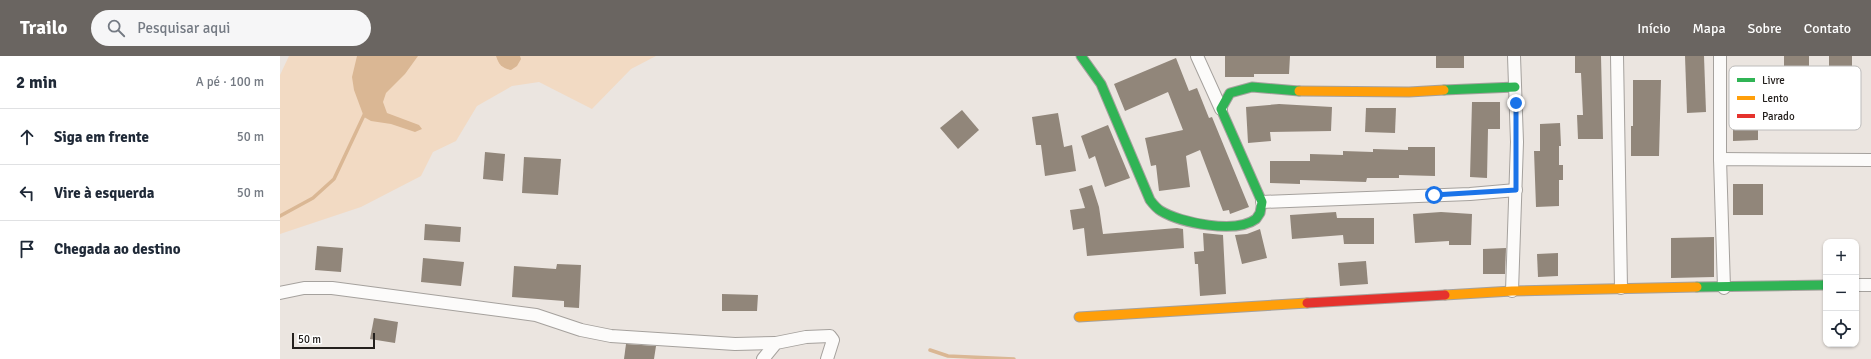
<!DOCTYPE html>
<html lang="pt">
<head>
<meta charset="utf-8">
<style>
  body { margin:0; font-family:Signika,sans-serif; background:#f6f6f7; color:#1f2937 }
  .controls { position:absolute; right:12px; bottom:12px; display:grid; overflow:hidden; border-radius:8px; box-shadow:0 1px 3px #0004 }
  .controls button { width:36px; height:36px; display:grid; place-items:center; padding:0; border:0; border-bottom:1px solid #e0e1e3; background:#fff; color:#1f2937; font:20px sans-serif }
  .scale { position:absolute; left:12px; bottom:10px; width:83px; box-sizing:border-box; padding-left:4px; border:2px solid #24201d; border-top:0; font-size:11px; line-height:14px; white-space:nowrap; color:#24201d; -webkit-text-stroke:3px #fff; paint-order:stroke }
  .stop { position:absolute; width:12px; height:12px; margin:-9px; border:3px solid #1a73e8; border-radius:50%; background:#fff }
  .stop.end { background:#1a73e8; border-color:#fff; box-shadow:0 1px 4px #0008 }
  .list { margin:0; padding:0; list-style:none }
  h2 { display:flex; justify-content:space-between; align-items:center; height:52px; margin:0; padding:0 16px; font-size:17px }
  h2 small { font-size:13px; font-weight:400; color:#747a83 }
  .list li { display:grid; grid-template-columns:26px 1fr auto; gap:12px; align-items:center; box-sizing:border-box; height:56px; padding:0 16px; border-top:1px solid #e0e1e3 }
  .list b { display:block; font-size:15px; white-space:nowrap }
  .list em { font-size:13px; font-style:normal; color:#747a83 }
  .icon { flex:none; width:22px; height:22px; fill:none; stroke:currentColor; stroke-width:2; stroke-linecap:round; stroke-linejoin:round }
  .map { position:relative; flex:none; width:1591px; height:303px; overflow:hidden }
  header { display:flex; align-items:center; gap:24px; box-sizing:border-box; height:56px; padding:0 20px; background:#6a6561; color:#fff }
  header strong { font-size:19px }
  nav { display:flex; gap:22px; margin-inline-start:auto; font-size:14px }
  .search { width:280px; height:36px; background:#f6f6f7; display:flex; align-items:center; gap:10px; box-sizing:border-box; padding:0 14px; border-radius:22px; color:#747a83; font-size:15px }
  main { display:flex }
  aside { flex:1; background:#fff }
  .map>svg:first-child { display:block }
  .green { fill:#f2dac3 }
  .water { fill:#dab794 }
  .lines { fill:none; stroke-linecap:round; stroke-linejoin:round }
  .stream { stroke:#dab794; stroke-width:3.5 }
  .building { fill:#91867a }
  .street-casing { stroke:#a5a19d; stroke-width:14 }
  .fast-casing { stroke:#a5a19d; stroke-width:11 }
  .slow-casing { stroke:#a5a19d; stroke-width:11 }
  .jam-casing { stroke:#a5a19d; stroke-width:11 }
  .street { stroke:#fcfbfa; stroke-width:12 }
  .fast { stroke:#30b455; stroke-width:9 }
  .slow { stroke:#ff9f0a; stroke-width:9 }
  .jam { stroke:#e5322d; stroke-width:9 }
  .route { stroke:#1a73e8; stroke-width:5 }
  .key { fill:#fff; stroke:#bdbcbb; stroke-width:1 }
  .key-label { font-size:11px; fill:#24201d }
</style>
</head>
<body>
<header>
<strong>Trailo</strong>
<div class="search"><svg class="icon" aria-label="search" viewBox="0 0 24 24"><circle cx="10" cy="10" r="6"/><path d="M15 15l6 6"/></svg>Pesquisar aqui</div>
<nav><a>Início</a><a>Mapa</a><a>Sobre</a><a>Contato</a></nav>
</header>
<main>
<aside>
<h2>2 min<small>A pé · 100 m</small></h2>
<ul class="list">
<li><svg class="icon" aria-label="ahead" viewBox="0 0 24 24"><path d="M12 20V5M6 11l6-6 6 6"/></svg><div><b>Siga em frente</b></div><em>50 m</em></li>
<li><svg class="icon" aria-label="left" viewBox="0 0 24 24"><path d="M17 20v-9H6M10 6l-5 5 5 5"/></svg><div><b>Vire à esquerda</b></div><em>50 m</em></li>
<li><svg class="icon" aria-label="arrive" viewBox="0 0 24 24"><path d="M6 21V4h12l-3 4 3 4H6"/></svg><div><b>Chegada ao destino</b></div></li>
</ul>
</aside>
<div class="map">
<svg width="1591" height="303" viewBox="0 0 1591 303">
  <rect width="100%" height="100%" fill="#ebe5e0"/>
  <!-- green -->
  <polygon class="green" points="9,0 376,0 351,13 312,53 259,26 232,30 197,50 176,85 153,96 141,120 81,151 0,178 0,19"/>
  <!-- water -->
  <g class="water">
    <polygon points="77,0 138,0 125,18 106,37 103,46 107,57 139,69 142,73 135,76 111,68 91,65 84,61 74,34 72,21"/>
    <path d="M 216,0 L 240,0 L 241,3 L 237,10 L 231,14 C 222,12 219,9 216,0 Z"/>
  </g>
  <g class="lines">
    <!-- stream -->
    <g class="stream">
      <polyline points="0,160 33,142 54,123 85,57"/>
      <polyline points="650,294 668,300 734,303"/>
    </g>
  </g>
  <!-- building -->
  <g class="building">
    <polygon points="945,0 1010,0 1009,18 974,18 974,21 945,21"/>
    <rect x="1156" y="0" width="28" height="12"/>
    <polygon points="1295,0 1321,0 1323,83 1298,83 1297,59 1303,59 1301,17 1295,17"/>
    <polygon points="1405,0 1424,0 1426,56 1407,57"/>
    <rect x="1504" y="0" width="25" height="13"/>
    <rect x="1549" y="0" width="23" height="11"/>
    <polygon points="896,2 909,35 917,32 929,62 932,61 969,151 950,158 949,154 943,155 920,94 906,100 910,131 879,135 876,109 871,110 865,82 903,74 888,36 845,55 834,28"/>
    <polygon points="1353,24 1381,24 1379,100 1351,100 1351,70 1353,70"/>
    <polygon points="1192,46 1220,46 1220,73 1208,73 1207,122 1190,121"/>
    <polygon points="999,48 1052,51 1051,75 990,76 991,85 968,87 966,51"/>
    <polygon points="1086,52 1116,52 1115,77 1085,76"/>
    <polygon points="682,54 699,74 678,93 660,72"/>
    <polygon points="778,57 784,91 792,89 796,115 765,120 761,89 756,89 752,61"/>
    <polygon points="1453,58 1478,58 1478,84 1453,85"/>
    <polygon points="1280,67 1281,90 1279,90 1279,109 1283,109 1283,124 1279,124 1279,150 1256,151 1254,95 1260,95 1260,68"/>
    <polygon points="828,69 850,122 825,131 815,100 809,103 801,80"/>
    <polygon points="1128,91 1155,91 1155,120 1119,119 1119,122 1087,122 1086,126 1020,124 1020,128 990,127 990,105 1030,105 1030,98 1063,99 1063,95 1093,96 1093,93 1128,94"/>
    <polygon points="205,96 225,98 223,125 203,123"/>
    <polygon points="244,101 281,103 278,139 242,137"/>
    <rect x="1453" y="128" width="30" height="31"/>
    <polygon points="812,129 819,151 823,178 897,172 903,173 904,192 807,200 804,172 793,174 790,154 805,152 799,133"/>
    <polygon points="1056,156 1057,162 1094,162 1094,188 1064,188 1063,179 1012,183 1010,159"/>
    <polygon points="1161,156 1192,158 1191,189 1169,189 1169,185 1135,187 1133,158"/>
    <polygon points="145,168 181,171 180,186 144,184"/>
    <polygon points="980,173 987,202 962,208 955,179 967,178"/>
    <polygon points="923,177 943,179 946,238 920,240 918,208 915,208 914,196 924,195"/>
    <polygon points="1434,181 1434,221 1391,222 1391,182"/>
    <polygon points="37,190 63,192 61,216 35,214"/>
    <polygon points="1226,192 1225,218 1203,218 1203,193"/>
    <polygon points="1278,197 1278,220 1258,221 1257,198"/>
    <polygon points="143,202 184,206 181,230 141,226"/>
    <polygon points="1086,205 1088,228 1060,230 1058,207"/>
    <polygon points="277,208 301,209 299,252 284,251 284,245 232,241 234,210 276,213"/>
    <polygon points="442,238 478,239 477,255 442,255"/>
    <polygon points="94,262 118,266 115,287 90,283"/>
    <polygon points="346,288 376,290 374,303 344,303"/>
  </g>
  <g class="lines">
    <!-- street casing -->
    <g class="street-casing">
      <g id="street">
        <polyline points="917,0 941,53"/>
        <polyline points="1337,0 1341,232"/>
        <polyline points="1440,103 1440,0"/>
        <polyline points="982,146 1190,138 1236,134"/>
        <polyline points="1576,229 1591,229"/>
        <polyline points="1444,232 1440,103 1591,104"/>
        <polyline points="1232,235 1237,86 1234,0"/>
        <polyline points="0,237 24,232 52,232 256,259 301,274 331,280 455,288 496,287"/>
        <polyline points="483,303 496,287 526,281 550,280 553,284 547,303"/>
      </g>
    </g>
    <!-- fast casing -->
    <g class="fast-casing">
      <g id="fast">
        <path d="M 801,0 L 821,28 L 870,144 C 873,148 876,152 881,155 C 901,167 956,178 976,163 L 980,157 L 982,146 L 941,53 L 950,37 L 972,31 L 1019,35"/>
        <polyline points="1164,34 1235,31"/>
        <polyline points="1417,231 1546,229"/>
      </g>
    </g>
    <!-- slow casing -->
    <g class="slow-casing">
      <g id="slow">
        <polyline points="1019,35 1129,36 1164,34"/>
        <polyline points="1165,239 1232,235 1417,231"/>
        <polyline points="799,261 1027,247"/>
      </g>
    </g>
    <!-- jam casing -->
    <g class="jam-casing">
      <polyline id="jam" points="1027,247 1165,239"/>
    </g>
    <!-- street -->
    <use href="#street" class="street"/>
    <!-- fast -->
    <use href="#fast" class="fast"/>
    <!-- slow -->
    <use href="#slow" class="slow"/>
    <!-- jam -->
    <use href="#jam" class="jam"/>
  </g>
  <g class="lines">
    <!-- route -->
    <polyline class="route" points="1154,139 1236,134 1236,47"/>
  </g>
  <!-- legend -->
  <rect x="1449" y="10" width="132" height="64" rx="6" class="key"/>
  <rect x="1457" y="22" width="18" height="4" fill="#30b455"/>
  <rect x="1457" y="40" width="18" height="4" fill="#ff9f0a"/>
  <rect x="1457" y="58" width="18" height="4" fill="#e5322d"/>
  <g class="key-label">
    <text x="1482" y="28">Livre</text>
    <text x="1482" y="46">Lento</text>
    <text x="1482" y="64">Parado</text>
  </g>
</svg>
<div class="controls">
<button>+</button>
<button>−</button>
<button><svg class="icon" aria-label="locate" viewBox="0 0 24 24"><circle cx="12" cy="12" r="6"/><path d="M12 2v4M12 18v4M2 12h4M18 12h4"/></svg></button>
</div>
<div class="scale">50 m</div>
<div class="stop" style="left:1154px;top:139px"></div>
<div class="stop end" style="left:1236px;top:47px"></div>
</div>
</main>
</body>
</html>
